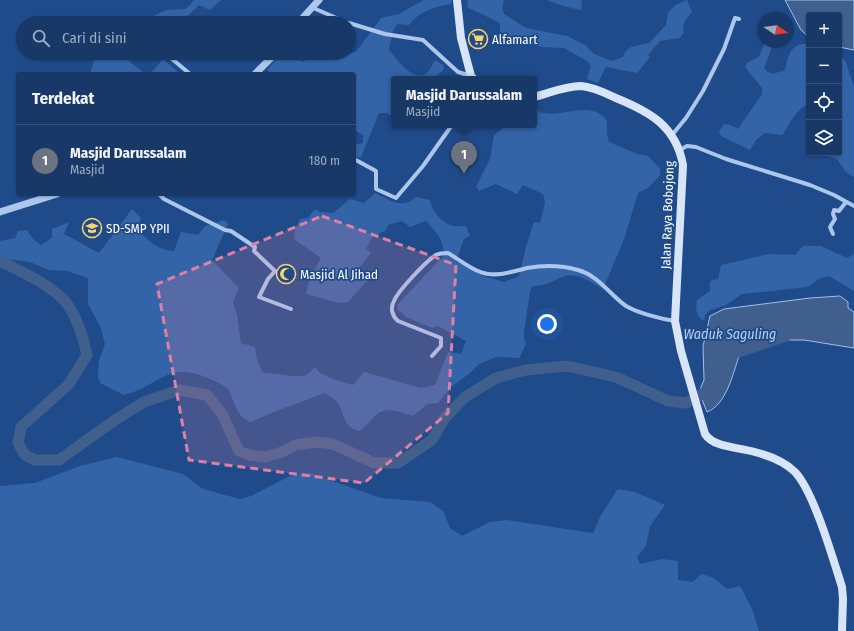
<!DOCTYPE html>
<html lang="id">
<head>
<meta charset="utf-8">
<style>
  body { margin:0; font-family:"Fira Sans Condensed",sans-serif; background:#254371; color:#f1f3f6 }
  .controls { position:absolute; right:12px; top:12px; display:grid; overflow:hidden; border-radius:4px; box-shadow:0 1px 3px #0004 }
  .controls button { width:36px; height:36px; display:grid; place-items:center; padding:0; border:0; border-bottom:1px solid #36527c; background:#183868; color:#f1f3f6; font:20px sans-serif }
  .compass { position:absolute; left:758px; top:12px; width:36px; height:36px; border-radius:50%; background:#183868; box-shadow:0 1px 3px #0004; rotate:103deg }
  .you { position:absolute; left:547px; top:324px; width:14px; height:14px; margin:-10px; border:3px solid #fff; border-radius:50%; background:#1a73e8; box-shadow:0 0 0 6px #1a73e833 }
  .badge { display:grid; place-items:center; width:26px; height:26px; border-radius:50%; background:#f9d46d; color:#fff; font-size:13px; font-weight:700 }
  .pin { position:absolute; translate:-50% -33px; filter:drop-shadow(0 1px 2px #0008) }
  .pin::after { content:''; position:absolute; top:21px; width:14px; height:12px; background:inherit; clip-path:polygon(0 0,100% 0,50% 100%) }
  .popup { position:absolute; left:391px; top:76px; width:146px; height:52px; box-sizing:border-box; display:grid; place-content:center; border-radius:4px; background:#183868; filter:drop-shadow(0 1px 3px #0005); font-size:13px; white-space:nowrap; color:#9facc0 }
  .popup b { font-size:15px; color:#f1f3f6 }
  .popup::after { content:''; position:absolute; left:50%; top:100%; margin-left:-8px; border:8px solid transparent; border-top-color:#183868 }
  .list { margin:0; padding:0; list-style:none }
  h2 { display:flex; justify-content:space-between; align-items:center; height:52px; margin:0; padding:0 16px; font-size:17px }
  h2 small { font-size:13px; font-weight:400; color:#9facc0 }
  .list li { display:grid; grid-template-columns:26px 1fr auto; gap:12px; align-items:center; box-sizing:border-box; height:72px; padding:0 16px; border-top:1px solid #36527c }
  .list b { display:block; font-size:15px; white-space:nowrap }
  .list p { margin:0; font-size:13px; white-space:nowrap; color:#9facc0 }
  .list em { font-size:13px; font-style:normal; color:#9facc0 }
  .icon { flex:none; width:22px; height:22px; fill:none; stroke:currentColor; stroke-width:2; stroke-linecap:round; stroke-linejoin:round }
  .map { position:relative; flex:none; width:854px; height:631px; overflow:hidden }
  .search { position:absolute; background:#183868; box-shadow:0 1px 3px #0004; left:16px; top:16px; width:340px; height:44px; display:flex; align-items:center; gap:10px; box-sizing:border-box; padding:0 14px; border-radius:22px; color:#9facc0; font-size:15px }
  .panel { position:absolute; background:#183868; box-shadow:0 1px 3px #0004; left:16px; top:72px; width:340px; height:124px; border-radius:4px }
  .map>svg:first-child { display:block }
  .green { fill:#3464a8 }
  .water { fill:#405f8d; stroke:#a0c1ed }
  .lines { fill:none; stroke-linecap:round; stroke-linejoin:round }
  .river { stroke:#405f8d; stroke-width:11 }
  .minor { stroke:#acc7eb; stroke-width:4 }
  .tertiary { stroke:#acc7eb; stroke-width:7 }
  .secondary { stroke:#d8e5f9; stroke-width:8 }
  .marked { fill:#dd80a5; fill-opacity:0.2; stroke:#dd80a5; stroke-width:3; stroke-dasharray:8 5; stroke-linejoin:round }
  .labels { text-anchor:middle; stroke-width:3.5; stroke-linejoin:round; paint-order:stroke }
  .poi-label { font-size:13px; fill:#fff; stroke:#204b8a; text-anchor:start }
  .street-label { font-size:13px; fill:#fff; stroke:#204b8a }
  .water-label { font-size:14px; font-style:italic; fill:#b8d1f2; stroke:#204b8a }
</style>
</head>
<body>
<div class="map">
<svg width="854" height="631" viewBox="0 0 854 631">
  <rect width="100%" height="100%" fill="#204b8a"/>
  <!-- green -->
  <g class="green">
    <polygon points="194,0 221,0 210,10 199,5 180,23 137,23 167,10 186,9"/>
    <path d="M 424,0 L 452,0 L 451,4 C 435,7 419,11 409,25 L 397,24 L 393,31 L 389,49 C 395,58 413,83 427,73 C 430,71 433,64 435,60 L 443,65 L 444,69 L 434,79 L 394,79 L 394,117 L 387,113 L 379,113 L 361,157 L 354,157 L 354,150 L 357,144 L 363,143 L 363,135 L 354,130 L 354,74 L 272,74 L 267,70 L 282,53 L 290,53 L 303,62 L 311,57 L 313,53 L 337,53 L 344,55 L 356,52 L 381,18 L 399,14 Z"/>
    <path d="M 468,0 L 504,0 L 502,8 L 504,14 L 526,28 L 567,36 L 585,45 L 594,54 L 612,61 L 623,57 L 626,51 L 631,47 L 649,43 L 666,25 L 668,13 L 675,5 L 687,0 L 692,12 C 686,19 681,24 684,33 L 679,38 L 660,41 L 648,55 L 650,57 L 637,73 L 606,67 L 598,83 L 587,79 L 591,66 L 587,61 L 564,48 L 542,47 L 500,35 L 500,23 L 467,7 Z"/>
    <polygon points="547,0 582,0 581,10 563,6"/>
    <path d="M 765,42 L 774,42 L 764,68 L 768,72 L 773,74 L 785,70 C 788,56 791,42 809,44 L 809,105 C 797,106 789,126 782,135 L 765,133 L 756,140 L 750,150 L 721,136 L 719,132 L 724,124 L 730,125 L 738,129 L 762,94 L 762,88 L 745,67 L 748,62 L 759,57 Z"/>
    <polygon points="96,53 125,53 123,56 145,74 90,74"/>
    <polygon points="839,57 845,60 854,87 854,177 846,172 837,159 815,153 839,153"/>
    <polygon points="163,59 179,73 178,74 150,74"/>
    <path d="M 534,109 C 557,124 589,96 607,121 L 607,133 L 609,142 L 637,154 L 648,156 L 660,169 L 660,175 L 648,188 L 638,193 L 624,239 L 603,289 C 592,283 576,271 562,277 C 550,282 546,286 532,286 L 530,292 L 524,332 L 524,338 L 526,344 L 519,358 L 496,357 L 479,364 L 470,373 L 451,387 L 438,403 L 427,404 L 413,416 C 401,413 386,405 375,416 C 369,422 366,427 359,431 C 344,427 345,417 339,405 C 337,400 329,396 324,393 C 300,403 274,411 251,422 C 238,418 235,405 230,393 C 227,386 221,384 214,381 C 168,358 162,385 124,395 L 100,383 L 98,377 L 99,361 L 105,344 L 100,326 L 88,304 L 88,278 L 67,271 L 49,270 L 30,262 L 0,258 L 0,241 L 15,238 L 18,231 L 27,230 L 33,239 L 41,245 L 52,238 L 52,229 L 69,222 L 64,234 L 99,253 L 132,209 L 141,218 L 137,229 C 147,240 159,251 174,251 L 181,232 L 198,235 L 205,226 L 224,220 L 228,224 L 212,260 L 239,288 L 233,302 L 237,315 L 241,343 L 255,347 L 257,360 L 263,373 C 275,372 297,379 306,375 C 309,374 312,369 315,367 C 322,378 342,381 353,385 L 364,372 L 421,388 L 435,385 L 448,352 L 461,354 L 466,341 L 438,326 L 432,328 L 406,317 L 397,309 L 398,304 L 443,256 C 446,241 435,231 426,221 L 410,227 L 402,221 L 388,225 L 386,230 L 372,237 L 366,249 L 371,253 L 359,268 L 368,280 L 348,302 L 339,303 L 306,294 L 310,278 L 321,258 L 295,240 C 293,231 296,227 300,219 L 308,218 L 315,209 L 320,212 L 333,213 L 350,199 L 364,203 L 375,193 C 390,200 401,210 416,197 L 430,200 C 431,210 442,223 453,226 C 456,227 462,226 466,226 L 470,236 L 464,239 L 456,261 L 486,277 L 504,282 L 519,276 L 526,247 L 534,222 L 540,223 L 545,203 L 543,194 L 523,185 L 517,194 L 496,184 L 479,191 L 476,187 L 490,159 L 494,135 L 507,125 L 534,125 Z"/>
    <path d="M 803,246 L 821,246 L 847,258 L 854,254 L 854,291 L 829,276 L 818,279 L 808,287 L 742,294 L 726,305 L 710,310 L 705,315 L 704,321 C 695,316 696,309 697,300 L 710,291 L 710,281 L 718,279 L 721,265 L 769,254 L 795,255 Z"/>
    <polygon points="117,457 183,474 203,489 240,499 251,496 290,476 309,473 381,498 430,502 443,511 450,528 462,536 490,522 507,520 593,533 601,515 618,489 635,492 665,505 650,526 646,546 637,557 640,564 662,559 678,561 678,580 693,582 701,574 714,578 727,589 740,586 752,609 759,631 0,631 0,486 35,483 80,466"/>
  </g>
  <!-- water -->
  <g class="water">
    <polygon points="785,0 854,0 854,50 839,47 839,15 809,15 809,37 801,30"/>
    <path d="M 840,296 L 848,302 L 848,308 L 854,312 L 854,348 L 804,340 L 759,340 L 744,355 L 739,356 C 733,374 726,405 707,412 L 699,392 L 704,380 L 703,346 L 710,316 L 724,309 L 810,298 Z"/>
  </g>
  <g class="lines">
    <!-- river -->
    <g class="river">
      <path d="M 0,261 C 22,272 45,282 63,299 C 75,311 84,339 87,355 L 69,384 L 21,427 L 18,443 L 25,455 L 35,460 L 59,460 L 115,420 L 144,402 L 179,390 L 207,395 L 222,414 L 239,451 L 249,455 L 265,457 L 282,452 L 295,445 L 317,442 L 333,444 L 374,463 L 398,463 L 432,440 L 445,418 L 465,397 L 496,378 L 526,370 L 567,366 L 616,377 L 668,401 L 686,403 L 704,393 L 711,385"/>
      <polyline points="738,352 786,336"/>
    </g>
    <!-- minor -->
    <g class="minor">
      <polyline points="311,7 348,23"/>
      <polyline points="349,23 385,34 423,40 458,72 471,76"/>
      <polyline points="165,53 190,74"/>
      <polyline points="672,135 686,118 703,91 724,49 735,18 739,19"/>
      <polyline points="680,150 687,146 696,147 726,159 810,185 834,195 854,206"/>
      <polyline points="354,159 376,171 376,189 396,198 423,166 452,125"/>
      <polyline points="159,194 164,199 225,230 231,231 255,247 254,251 275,271 268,279 259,297 291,309"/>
      <polyline points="833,234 830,227 835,219 833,214 834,210 839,211 846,202"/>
      <path d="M 432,356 L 441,346 L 441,338 L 398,321 C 392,316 390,308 394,301 C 398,291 426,261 436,255 C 440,253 443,253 448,253 C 460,260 474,272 488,274 C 501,276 514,271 527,268 C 544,265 561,265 578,270 C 599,276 609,294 626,306 C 638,313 661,319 675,321"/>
    </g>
    <!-- tertiary -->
    <g class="tertiary">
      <polyline points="298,23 319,0"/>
      <polyline points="255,74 276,53"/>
      <polyline points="0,212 57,194"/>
    </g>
    <!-- secondary -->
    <g class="secondary">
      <polyline points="457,0 461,38 471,76 474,79"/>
      <path d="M 534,97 C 550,93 565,86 581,86 C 594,87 605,93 616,98 C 650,112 676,126 683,165 L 675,321 L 681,351 L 705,434 C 714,448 739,447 755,452 C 770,456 784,461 795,472 C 814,492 833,559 842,587 L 843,599 L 842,631"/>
    </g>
  </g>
  <!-- marked area -->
  <path class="marked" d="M 322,216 L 456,265 L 448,413 L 364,483 L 189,460 L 157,284 Z"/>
  <!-- icons -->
  <defs>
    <g id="supermarket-ring" transform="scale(1)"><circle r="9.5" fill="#204b8a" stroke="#f9d46d" stroke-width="1.5"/><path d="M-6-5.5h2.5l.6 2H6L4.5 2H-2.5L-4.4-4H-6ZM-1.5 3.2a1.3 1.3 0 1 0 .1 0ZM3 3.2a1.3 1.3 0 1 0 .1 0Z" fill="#f9d46d"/></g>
    <g id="school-ring" transform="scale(1)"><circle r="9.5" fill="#204b8a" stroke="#f9d46d" stroke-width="1.5"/><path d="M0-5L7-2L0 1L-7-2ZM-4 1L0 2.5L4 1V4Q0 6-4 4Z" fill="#f9d46d"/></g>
    <g id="mosque-ring" transform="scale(1)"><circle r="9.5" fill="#204b8a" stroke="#f9d46d" stroke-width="1.5"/><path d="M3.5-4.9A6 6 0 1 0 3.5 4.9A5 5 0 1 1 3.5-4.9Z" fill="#f9d46d"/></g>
  </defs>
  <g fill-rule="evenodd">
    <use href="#supermarket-ring" x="478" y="39"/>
    <use href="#school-ring" x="92" y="228"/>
    <use href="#mosque-ring" x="286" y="274"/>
  </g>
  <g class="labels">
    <!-- poi labels -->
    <g class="poi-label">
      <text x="492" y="44">Alfamart</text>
      <text x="106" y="233">SD-SMP YPII</text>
      <text x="300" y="279">Masjid Al Jihad</text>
    </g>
    <!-- street labels -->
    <g class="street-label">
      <text transform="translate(667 215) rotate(-88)" y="5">Jalan Raya Bobojong</text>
    </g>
    <!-- water labels -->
    <g class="water-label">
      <text x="730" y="339">Waduk Saguling</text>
    </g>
  </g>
</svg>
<div class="controls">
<button>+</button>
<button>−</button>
<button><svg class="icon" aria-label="locate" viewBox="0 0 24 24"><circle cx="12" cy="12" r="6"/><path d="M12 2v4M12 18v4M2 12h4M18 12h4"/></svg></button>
<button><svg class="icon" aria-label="layers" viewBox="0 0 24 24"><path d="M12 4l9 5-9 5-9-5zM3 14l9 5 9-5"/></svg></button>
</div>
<svg class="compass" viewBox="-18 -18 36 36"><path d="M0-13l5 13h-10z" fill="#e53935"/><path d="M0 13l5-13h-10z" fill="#9facc0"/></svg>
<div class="you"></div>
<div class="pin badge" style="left:464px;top:174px;background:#6b7280">1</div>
<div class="popup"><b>Masjid Darussalam</b>Masjid</div>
<div class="search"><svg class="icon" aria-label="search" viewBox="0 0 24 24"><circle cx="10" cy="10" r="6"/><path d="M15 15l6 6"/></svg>Cari di sini</div>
<section class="panel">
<h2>Terdekat<small></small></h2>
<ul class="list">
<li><span class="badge" style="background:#6b7280">1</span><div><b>Masjid Darussalam</b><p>Masjid</p></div><em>180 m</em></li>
</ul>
</section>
</div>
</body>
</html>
